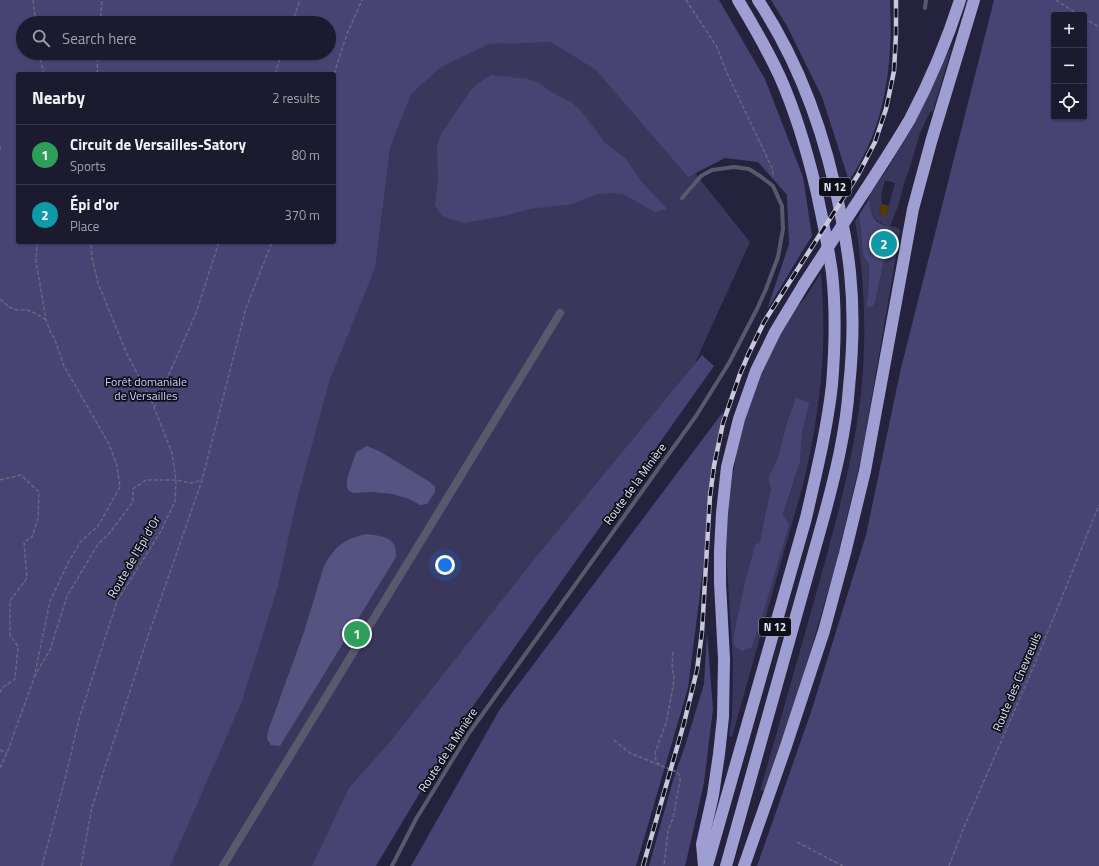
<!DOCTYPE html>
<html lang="en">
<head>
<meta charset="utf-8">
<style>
  body { margin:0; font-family:"Titillium Web",sans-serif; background:#28273a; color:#f1f3f6 }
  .controls { position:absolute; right:12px; top:12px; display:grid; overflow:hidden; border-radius:4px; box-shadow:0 1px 3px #0004 }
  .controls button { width:36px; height:36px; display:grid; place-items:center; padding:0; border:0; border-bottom:1px solid #39384a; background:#1b1a2e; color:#f1f3f6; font:20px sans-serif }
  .you { position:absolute; left:445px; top:565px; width:14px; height:14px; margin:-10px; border:3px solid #fff; border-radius:50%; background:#1a73e8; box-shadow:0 0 0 6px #1a73e833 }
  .badge { display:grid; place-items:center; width:26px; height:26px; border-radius:50%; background:#db2777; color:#fff; font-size:13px; font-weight:700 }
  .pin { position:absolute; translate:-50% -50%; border:2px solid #fff; box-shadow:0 1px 4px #0006 }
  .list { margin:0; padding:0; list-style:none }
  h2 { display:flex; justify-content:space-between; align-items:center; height:52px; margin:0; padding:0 16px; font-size:17px }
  h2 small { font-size:13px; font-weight:400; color:#a0a1aa }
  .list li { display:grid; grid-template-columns:26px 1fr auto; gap:12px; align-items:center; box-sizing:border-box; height:60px; padding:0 16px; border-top:1px solid #39384a }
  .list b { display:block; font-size:15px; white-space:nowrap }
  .list p { margin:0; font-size:13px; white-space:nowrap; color:#a0a1aa }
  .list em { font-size:13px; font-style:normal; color:#a0a1aa }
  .icon { flex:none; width:22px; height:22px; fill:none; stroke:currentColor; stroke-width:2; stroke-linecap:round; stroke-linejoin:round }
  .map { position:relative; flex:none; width:1099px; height:866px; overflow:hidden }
  .search { position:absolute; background:#1b1a2e; box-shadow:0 1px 3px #0004; left:16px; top:16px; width:320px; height:44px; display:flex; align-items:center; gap:10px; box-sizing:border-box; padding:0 14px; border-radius:22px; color:#a0a1aa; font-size:15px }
  .panel { position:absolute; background:#1b1a2e; box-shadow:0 1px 3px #0004; left:16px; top:72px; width:320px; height:172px; border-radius:4px }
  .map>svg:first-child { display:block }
  .green { fill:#39375c; fill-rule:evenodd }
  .forest { fill:#474473; fill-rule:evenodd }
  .water { fill:#555382 }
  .building { fill:#533c00 }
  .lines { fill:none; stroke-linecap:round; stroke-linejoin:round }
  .path { stroke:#67667e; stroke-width:1.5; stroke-dasharray:4 2; stroke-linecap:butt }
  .lane { stroke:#59596e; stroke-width:4 }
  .street { stroke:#59596e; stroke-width:8 }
  .highway { stroke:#9f9ed3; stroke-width:12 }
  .rail-casing { stroke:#c8c7db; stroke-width:4.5 }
  .rail { stroke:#0e0e19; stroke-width:3; stroke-dasharray:9; stroke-linecap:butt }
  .highway-bridge { stroke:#9f9ed3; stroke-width:12 }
  .labels { text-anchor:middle; stroke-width:3.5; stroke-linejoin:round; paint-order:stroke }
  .shield { fill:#0e0e19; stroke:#a4a4b4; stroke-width:1 }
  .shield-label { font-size:11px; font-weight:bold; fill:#e4e4f6 }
  .park-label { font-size:12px; fill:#cfcefd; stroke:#0e0e19 }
  .street-label { font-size:12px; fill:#e4e4f6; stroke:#0e0e19 }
</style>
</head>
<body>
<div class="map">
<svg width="1099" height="866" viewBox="0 0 1099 866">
  <rect width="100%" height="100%" fill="#24223d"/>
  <!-- green -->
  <g class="green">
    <polygon points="457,0 557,0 750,242 671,416 321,866 136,866 397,108"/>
    <path d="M 950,49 L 951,50 L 933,111 L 930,112 L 920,133 L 908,174 L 906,177 L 898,206 L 890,226 L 898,228 L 900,230 L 900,233 L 862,454 L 835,567 L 803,677 L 764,791 L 760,790 C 779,727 796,664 814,601 C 829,548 844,494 854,440 C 868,368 867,293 855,221 L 859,215 L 863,255 L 869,265 L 868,295 L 866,303 L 872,307 L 875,303 L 884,260 L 890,254 L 886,226 C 875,222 866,210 869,197 C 870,193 874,188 877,184 C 883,175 890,166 895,156 C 917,122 933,85 950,49 ZM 885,180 L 895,183 L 886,216 L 879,214 L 882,204 L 881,195 Z"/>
    <path d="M 821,273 C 823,299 824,325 823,350 C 821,395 814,438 804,481 L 732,737 L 729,736 L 732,715 L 733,663 L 726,550 L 728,506 L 737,448 L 749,405 L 756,385 L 782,330 L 796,308 L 805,298 ZM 796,397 L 808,403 L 802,433 L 800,462 L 783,514 L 788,524 L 762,618 L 752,647 L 734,646 L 733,638 L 745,581 L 755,546 L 760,542 L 766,510 L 771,489 L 768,479 L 778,457 L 787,422 Z"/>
  </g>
  <!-- forest -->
  <g class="forest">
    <path d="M 0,0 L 719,0 L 765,79 L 803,177 L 812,236 L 800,255 L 767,310 L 789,244 L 787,195 L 758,162 L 725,158 L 688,177 L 596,70 L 551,42 L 489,44 L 441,67 L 411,94 L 390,147 L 375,268 L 330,379 L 296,503 L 278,586 L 242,701 L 170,866 L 0,866 ZM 23,23 L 329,23 L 329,53 L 23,53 ZM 18,74 L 334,74 L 334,242 L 18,242 Z"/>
    <path d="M 771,0 L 890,0 C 893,65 886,126 849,181 L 822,97 L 787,26 Z"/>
    <path d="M 994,0 L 1099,0 L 1099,866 L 757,866 L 811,712 L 866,535 L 901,368 ZM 1054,15 L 1084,15 L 1084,117 L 1054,117 Z"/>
    <polygon points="491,75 528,79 541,84 551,92 573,103 582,112 605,143 626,159 641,181 667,209 655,212 623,194 610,193 597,194 573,204 529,209 504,216 465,223 453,220 442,216 435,205 438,181 437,145 441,134 471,90 480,82"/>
    <path d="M 869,199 C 870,214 874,224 889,227 L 887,238 L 891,242 L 890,254 L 884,260 L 875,303 L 872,307 L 868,307 L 866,304 L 868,295 L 869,265 L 863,255 L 859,215 Z"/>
    <polygon points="702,355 714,366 466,716 376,866 312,866 349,788 389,743 536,557"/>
    <polygon points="796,397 809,403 802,433 800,462 783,514 789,524 762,618 752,647 742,651 734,646 733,638 745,581 755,545 760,542 766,510 771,489 768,479 778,457 787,422"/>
    <polygon points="723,412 688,688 636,866 411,866 500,709"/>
    <polygon points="707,633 713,709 704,783 687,858 685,866 649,866 674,777 685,746 704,684"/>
  </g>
  <!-- water -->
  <g class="water">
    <polygon points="367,446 379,451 430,482 435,487 435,492 427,504 420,505 409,499 393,494 372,492 354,493 349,491 347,487 347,479 356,452"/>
    <path d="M 366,534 C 375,535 392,536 395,547 C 396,550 396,554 396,557 L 280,746 L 271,745 L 267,739 L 268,731 L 304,632 L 324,566 C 336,545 343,540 366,534 Z"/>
  </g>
  <!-- building -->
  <polygon class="building" points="882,204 889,206 886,216 879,214"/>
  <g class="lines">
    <!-- path -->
    <g class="path">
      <polyline points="33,0 36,23"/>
      <polyline points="686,0 717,47 726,71 773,170 773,177"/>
      <polyline points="1056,0 1079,15"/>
      <polyline points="1084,18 1099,27"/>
      <polyline points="100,23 102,0"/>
      <polyline points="292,23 300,0"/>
      <polyline points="39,53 41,62 44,74"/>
      <polyline points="97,74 98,53"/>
      <polyline points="275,74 282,53"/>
      <polyline points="334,74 347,34 362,0"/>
      <polyline points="0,146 0,151"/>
      <polyline points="0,299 9,307 17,310 27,310 37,314 46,320"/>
      <polyline points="154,408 196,313 219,242"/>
      <polyline points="0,480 21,475 39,492 38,518 32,537 24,542 27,578 10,601 10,635 18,646 15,679 2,688 0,693"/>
      <polyline points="34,677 50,650 67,596 98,544 108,535 133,502 133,489 146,480 176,480 192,483 202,480"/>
      <polyline points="614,740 630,753 677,772 680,776 680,781 673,818 668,831 664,866"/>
      <polyline points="0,750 7,753"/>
      <polyline points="660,765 656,761 655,753 666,723 673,687 674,676 672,668 673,650"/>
      <polyline points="0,768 7,753 34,678 50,601 69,561 81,541 98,526 120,487 117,466 109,444 64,366 55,340 50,331 46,320 36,261 37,242"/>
      <polyline points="797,842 843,866"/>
      <polyline points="42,866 66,775 79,719 117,601 161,531 175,501 176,480 172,453 152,402 127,354 98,283 92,258 91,242"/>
      <polyline points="81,866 92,807 148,636 202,480 246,308 272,242"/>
      <polyline points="949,866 962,832 1041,649 1099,505"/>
    </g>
    <!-- lane -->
    <g class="lane">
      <polyline points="925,8 926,0"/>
      <polyline points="392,866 416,819 469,733 696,416 729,363 757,309 766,289 778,257 783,229 782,206 773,186 760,176 749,169 734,167 712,170 701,176 682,198"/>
    </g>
    <!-- street -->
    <polyline class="street" points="223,866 560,313"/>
    <!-- highway -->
    <g class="highway">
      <path d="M 866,189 C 881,166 896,143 910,119 C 930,81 947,41 960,0"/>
      <polyline points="704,866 702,844 713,795 719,754 723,717 724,659 720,583 720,551 722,513 727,467 739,419 756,371 775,332 804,284"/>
      <path d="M 707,866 L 806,518 C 816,474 827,430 832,385 C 835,348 836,309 832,273 C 828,244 822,217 816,189 C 807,151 796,113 780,77 C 768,51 753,25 738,0"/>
      <path d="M 726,866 L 823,520 C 835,476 846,432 849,387 C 853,349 854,310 850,272 C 848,253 845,234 841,216 C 827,140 801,65 758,0"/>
      <polyline points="744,866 786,746 824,631 845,553 865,471 913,209 931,142 974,0"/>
    </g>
    <!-- rail casing -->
    <g class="rail-casing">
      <polyline id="rail" points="643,866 684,723 697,670 702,632 710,496 714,466 723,423 740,374 749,353 764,322 785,289 858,175 875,142 886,109 894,71 896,34 896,0"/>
    </g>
    <!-- rail -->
    <use href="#rail" class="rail"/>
    <!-- highway-bridge -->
    <polyline class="highway-bridge" points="804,284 866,189"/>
  </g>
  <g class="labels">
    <!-- shield labels -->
    <g class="shield">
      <rect x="819" y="178" width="32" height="18" rx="3"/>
      <rect x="759" y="618" width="32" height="18" rx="3"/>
    </g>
    <g class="shield-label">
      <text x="835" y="191">N 12</text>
      <text x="775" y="631">N 12</text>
    </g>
    <!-- park labels -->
    <g class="park-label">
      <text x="146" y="386">Forêt domaniale<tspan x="146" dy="14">de Versailles</tspan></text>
    </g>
    <!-- street labels -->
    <g class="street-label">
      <text transform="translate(635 484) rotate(-54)" y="4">Route de la Minière</text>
      <text transform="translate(134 557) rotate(-60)" y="4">Route de l'Epi d'Or</text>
      <text transform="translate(1017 682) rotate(-67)" y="4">Route des Chevreuils</text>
      <text transform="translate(448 750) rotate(-57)" y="4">Route de la Minière</text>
    </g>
  </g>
</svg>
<div class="controls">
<button>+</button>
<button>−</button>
<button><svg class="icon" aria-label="locate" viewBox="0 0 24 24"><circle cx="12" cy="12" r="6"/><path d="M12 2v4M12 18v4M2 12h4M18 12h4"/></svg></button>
</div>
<div class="you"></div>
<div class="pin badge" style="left:357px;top:634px;background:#2e9e5b">1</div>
<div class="pin badge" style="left:884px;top:244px;background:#0f9aa8">2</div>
<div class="search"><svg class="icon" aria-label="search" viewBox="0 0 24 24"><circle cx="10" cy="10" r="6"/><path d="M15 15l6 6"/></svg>Search here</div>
<section class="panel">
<h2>Nearby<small>2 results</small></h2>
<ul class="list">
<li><span class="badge" style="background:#2e9e5b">1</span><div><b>Circuit de Versailles-Satory</b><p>Sports</p></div><em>80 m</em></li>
<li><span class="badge" style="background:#0f9aa8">2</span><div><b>Épi d'or</b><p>Place</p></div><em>370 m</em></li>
</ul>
</section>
</div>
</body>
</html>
